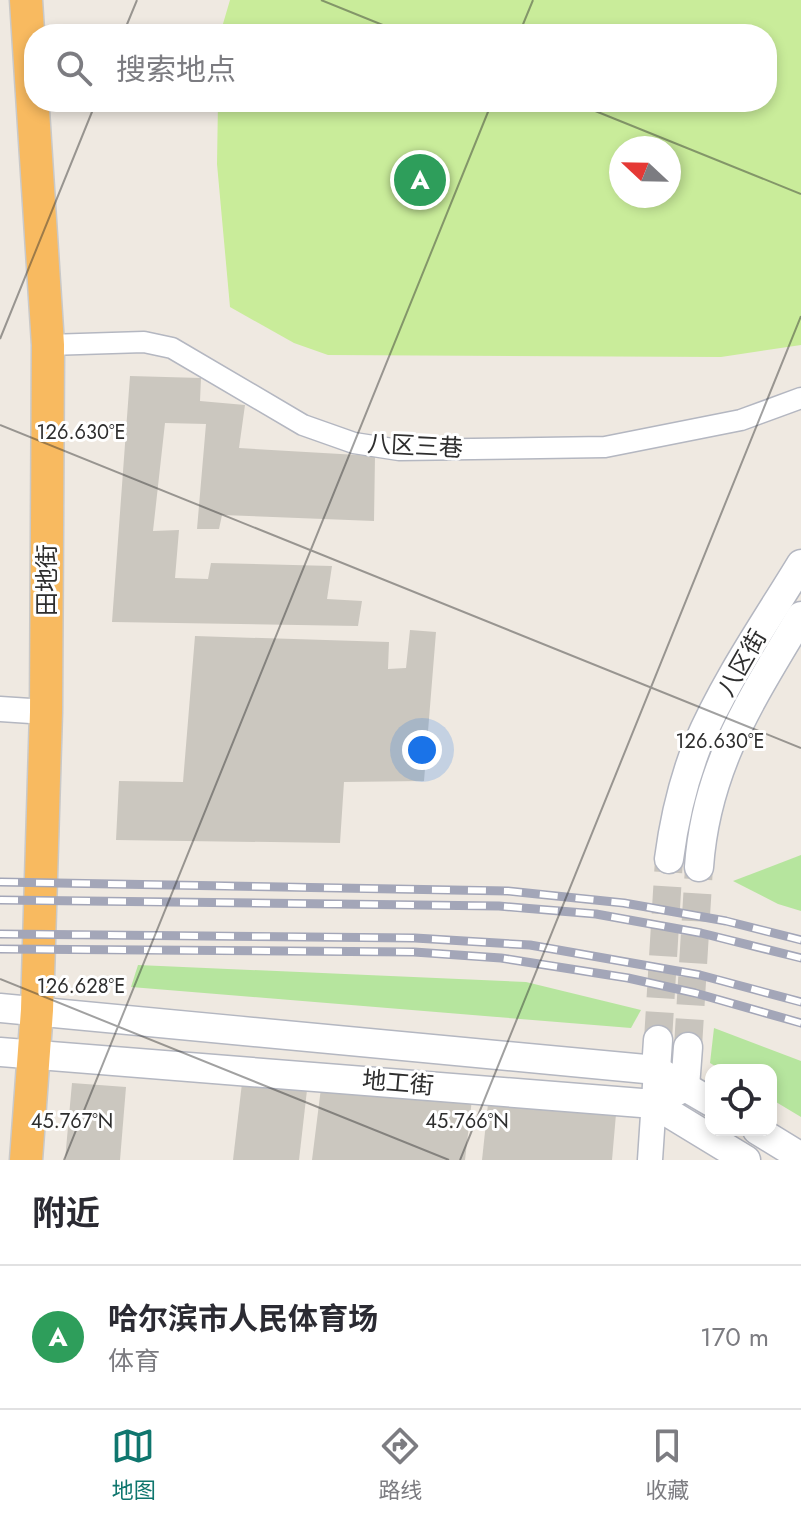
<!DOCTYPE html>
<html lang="zh">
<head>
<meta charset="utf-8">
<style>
  body { margin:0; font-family:Jost,"Noto Sans SC",sans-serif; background:#f7f7f7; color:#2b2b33 }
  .controls { position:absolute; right:24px; bottom:24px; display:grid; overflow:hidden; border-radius:16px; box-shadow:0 4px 12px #0003 }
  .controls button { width:72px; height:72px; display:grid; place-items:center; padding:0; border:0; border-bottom:2px solid #e1e1e2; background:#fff; color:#2b2b33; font:40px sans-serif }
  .compass { position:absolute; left:609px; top:136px; width:72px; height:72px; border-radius:50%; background:#fff; box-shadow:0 4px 12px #0003; rotate:292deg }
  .you { position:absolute; left:422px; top:750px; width:28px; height:28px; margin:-20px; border:6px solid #fff; border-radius:50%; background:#1a73e8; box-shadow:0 0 0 12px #1a73e833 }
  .badge { display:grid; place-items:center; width:52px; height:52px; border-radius:50%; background:#0f766e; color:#fff; font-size:26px; font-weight:700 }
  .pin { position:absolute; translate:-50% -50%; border:4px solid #fff; box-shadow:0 2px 8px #0006 }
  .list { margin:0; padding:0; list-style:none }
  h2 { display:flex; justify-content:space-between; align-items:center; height:104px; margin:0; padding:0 32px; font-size:34px }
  h2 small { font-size:26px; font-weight:400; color:#7c7c81 }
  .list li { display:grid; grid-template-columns:52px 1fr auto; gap:24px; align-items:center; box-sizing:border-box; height:144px; padding:0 32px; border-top:2px solid #e1e1e2 }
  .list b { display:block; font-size:30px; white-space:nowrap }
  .list p { margin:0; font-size:26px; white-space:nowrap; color:#7c7c81 }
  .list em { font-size:26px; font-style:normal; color:#7c7c81 }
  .icon { flex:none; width:44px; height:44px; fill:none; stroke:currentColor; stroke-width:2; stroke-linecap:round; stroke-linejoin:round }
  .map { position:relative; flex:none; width:801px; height:1160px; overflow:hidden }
  .search { position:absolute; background:#fff; box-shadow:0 4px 12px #0003; left:24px; right:24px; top:24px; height:88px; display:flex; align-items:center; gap:20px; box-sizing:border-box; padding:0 28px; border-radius:32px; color:#7c7c81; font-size:30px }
  .sheet { height:248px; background:#fff }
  nav { display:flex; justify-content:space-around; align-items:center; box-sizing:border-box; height:112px; border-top:2px solid #e1e1e2; background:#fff; font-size:22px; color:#7c7c81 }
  nav a { display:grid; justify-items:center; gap:4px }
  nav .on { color:#0f766e }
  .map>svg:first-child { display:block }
  .green { fill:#b6e59e }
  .pitch { fill:#c9ec9a; fill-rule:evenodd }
  .building { fill:#cbc7bf }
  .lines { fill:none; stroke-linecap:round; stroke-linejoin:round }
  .secondary-tunnel { stroke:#c8c4bd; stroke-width:28; stroke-dasharray:28 14; stroke-linecap:butt }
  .minor-casing { stroke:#b4b7c1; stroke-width:23 }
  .tertiary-casing { stroke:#b4b7c1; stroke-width:27 }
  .secondary-casing { stroke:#b4b7c1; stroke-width:31 }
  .trunk-casing { stroke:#c9c9c9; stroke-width:35 }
  .minor { stroke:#fff; stroke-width:20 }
  .tertiary { stroke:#fff; stroke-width:24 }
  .secondary { stroke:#fff; stroke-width:28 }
  .trunk { stroke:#f8ba60; stroke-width:32 }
  .rail-casing { stroke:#a3a6b8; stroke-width:9 }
  .rail { stroke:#fff; stroke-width:6; stroke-dasharray:18; stroke-linecap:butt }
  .ticks { fill:none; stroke:#2e2e2e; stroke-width:2; stroke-opacity:0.45 }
  .labels { text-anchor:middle; stroke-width:6; stroke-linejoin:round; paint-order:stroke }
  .street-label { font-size:24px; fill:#2e2e2e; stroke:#fff }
  .ticks-label { font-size:20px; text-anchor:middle; fill:#2e2e2e; stroke:#fff; stroke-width:6; stroke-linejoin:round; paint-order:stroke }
</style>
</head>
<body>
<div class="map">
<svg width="801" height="1160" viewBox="0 0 801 1160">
  <rect width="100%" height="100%" fill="#efe9e1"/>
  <!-- green -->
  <g class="green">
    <polygon points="801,855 801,911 778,904 733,881"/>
    <polygon points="138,965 526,982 641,1010 631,1028 131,987"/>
    <polygon points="714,1028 801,1061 801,1117 771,1099 771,1070 722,1070 710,1063"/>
  </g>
  <!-- pitch -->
  <path class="pitch" d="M 230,0 L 801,0 L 801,345 L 721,357 L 328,355 L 294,343 L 230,307 L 217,164 L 218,102 L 767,102 L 767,34 L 220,34 ZM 669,148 L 669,196 L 621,196 L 621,148 Z"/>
  <!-- building -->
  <g class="building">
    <polygon points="130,376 201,378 200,401 245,405 239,448 375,456 374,521 222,515 219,529 197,529 206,424 165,423 153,531 179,530 175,578 208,579 211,563 332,566 327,599 362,601 358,626 112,622"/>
    <polygon points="410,630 436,632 424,781 344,782 340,843 116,840 119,781 183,782 195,636 389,642 388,669 406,668"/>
    <polygon points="72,1083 126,1087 120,1160 65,1160"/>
    <polygon points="242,1083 307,1090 299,1160 233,1160"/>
    <polygon points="321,1088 472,1099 465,1160 312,1160"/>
    <polygon points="488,1104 616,1114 612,1160 482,1160"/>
  </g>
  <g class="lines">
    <!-- secondary-tunnel -->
    <g class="secondary-tunnel">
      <polyline points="658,1040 669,859"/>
      <polyline points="688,1047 699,867"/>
    </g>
    <!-- minor casing -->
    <g class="minor-casing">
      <polyline id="minor" points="48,345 144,342 172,348 303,425 354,443 399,450 605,447 741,420 801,398"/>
    </g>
    <!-- tertiary casing -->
    <g class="tertiary-casing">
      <g id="tertiary">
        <polyline points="0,709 46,712"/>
        <polyline points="650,1160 656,1070"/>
      </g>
    </g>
    <!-- secondary casing -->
    <g class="secondary-casing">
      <g id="secondary">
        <path d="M 669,859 C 674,821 683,782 697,746 C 724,682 765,623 801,564"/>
        <path d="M 699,867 C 706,767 751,700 801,616"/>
        <polyline points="0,1008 656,1070 711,1102"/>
        <polyline points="0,1052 654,1104 746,1160"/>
        <polyline points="656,1070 658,1040"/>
        <polyline points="672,1094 685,1087 688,1047"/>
        <polyline points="757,1130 801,1157"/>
      </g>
    </g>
    <!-- trunk casing -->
    <g class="trunk-casing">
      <polyline id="trunk" points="26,1160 37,1010 46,712 48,345 26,0"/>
    </g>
    <!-- minor -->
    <use href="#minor" class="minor"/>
    <!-- tertiary -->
    <use href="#tertiary" class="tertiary"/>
    <!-- secondary -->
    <use href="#secondary" class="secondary"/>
    <!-- trunk -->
    <use href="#trunk" class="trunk"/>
    <!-- rail casing -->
    <g class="rail-casing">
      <g id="rail">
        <polyline points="0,882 508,891 624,903 726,921 801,940"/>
        <polyline points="0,900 499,906 596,914 701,933 801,958"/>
        <polyline points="0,934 415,938 530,945 700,975 801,1002"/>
        <polyline points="0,949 414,952 501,958 628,978 695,993 801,1023"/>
      </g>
    </g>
    <!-- rail -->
    <use href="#rail" class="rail"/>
  </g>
  <!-- ticks -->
  <path class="ticks" d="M 321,0 L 405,34M 123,34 L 137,0M 519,34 L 533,0M 573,102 L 801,194M 0,339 L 96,102M 0,425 L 801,748M 0,979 L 449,1160M 64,1160 L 492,102M 460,1160 L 801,316"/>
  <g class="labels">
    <!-- street labels -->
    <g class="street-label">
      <text transform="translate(415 446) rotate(3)" y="8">八区三巷</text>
      <text transform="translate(47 580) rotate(-90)" y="8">田地街</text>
      <text transform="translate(742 663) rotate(-60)" y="8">八区街</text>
      <text transform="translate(398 1083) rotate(5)" y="8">地工街</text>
    </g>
  </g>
  <g class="ticks-label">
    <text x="81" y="439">126.630°E</text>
    <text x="720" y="748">126.630°E</text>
    <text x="81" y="993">126.628°E</text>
    <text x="72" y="1128">45.767°N</text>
    <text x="467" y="1128">45.766°N</text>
  </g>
</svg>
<div class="controls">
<button><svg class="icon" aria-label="locate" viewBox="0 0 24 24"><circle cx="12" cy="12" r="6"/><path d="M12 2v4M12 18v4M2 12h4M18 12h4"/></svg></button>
</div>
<svg class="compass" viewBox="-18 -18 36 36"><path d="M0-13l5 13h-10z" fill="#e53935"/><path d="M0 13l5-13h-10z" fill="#7c7c81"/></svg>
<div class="you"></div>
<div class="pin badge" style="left:420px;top:180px;background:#2e9e5b">A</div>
<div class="search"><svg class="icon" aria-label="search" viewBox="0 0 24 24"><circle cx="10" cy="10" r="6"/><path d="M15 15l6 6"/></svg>搜索地点</div>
</div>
<section class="sheet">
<h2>附近<small></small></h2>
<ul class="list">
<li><span class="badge" style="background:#2e9e5b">A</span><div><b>哈尔滨市人民体育场</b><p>体育</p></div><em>170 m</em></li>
</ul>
</section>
<nav>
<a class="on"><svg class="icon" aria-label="map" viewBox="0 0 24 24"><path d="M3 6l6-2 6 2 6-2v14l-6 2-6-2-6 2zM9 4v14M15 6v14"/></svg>地图</a>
<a><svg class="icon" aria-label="directions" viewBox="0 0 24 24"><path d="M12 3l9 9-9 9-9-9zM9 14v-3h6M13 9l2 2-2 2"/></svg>路线</a>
<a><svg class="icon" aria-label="saved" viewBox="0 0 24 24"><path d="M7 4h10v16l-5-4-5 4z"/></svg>收藏</a>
</nav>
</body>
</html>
